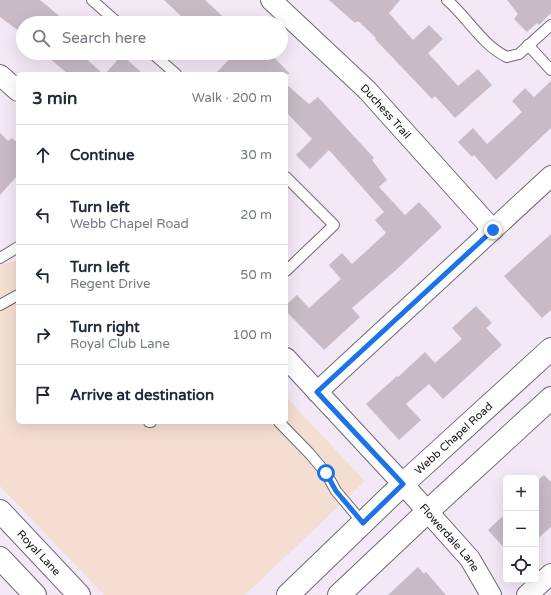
<!DOCTYPE html>
<html lang="en">
<head>
<meta charset="utf-8">
<style>
  body { margin:0; font-family:"Varela Round",sans-serif; background:#f2f2f3; color:#1f2937 }
  .controls { position:absolute; right:12px; bottom:12px; display:grid; overflow:hidden; border-radius:6px; box-shadow:0 4px 16px #0002 }
  .controls button { width:36px; height:36px; display:grid; place-items:center; padding:0; border:0; border-bottom:1px solid #e0e1e3; background:#fff; color:#1f2937; font:20px sans-serif }
  .stop { position:absolute; width:12px; height:12px; margin:-9px; border:3px solid #1a73e8; border-radius:50%; background:#fff }
  .stop.end { background:#1a73e8; border-color:#fff; box-shadow:0 1px 4px #0008 }
  .list { margin:0; padding:0; list-style:none }
  h2 { display:flex; justify-content:space-between; align-items:center; height:52px; margin:0; padding:0 16px; font-size:17px }
  h2 small { font-size:13px; font-weight:400; color:#747a83 }
  .list li { display:grid; grid-template-columns:26px 1fr auto; gap:12px; align-items:center; box-sizing:border-box; height:60px; padding:0 16px; border-top:1px solid #e0e1e3 }
  .list b { display:block; font-size:15px; white-space:nowrap }
  .list p { margin:0; font-size:13px; white-space:nowrap; color:#747a83 }
  .list em { font-size:13px; font-style:normal; color:#747a83 }
  .icon { flex:none; width:22px; height:22px; fill:none; stroke:currentColor; stroke-width:2; stroke-linecap:round; stroke-linejoin:round }
  .map { position:relative; flex:none; width:551px; height:595px; overflow:hidden }
  .search { position:absolute; background:#fff; box-shadow:0 4px 16px #0002; left:16px; top:16px; width:272px; height:44px; display:flex; align-items:center; gap:10px; box-sizing:border-box; padding:0 14px; border-radius:22px; color:#747a83; font-size:15px }
  .panel { position:absolute; background:#fff; box-shadow:0 4px 16px #0002; left:16px; top:72px; width:272px; height:352px; border-radius:6px }
  .map>svg:first-child { display:block }
  .education { fill:#f4ded1 }
  .building { fill:#c8bbc6 }
  .lines { fill:none; stroke-linecap:round; stroke-linejoin:round }
  .service-casing { stroke:#716873; stroke-width:12 }
  .minor-casing { stroke:#716873; stroke-width:22 }
  .secondary-casing { stroke:#716873; stroke-width:24 }
  .service { stroke:#fff; stroke-width:10 }
  .minor { stroke:#fff; stroke-width:20 }
  .secondary { stroke:#fff; stroke-width:22 }
  .route { stroke:#1a73e8; stroke-width:5 }
  .labels { text-anchor:middle; stroke-width:3.5; stroke-linejoin:round; paint-order:stroke }
  .street-label { font-size:11px; fill:#110d11; stroke:#fdf9fe }
</style>
</head>
<body>
<div class="map">
<svg width="551" height="595" viewBox="0 0 551 595">
  <rect width="100%" height="100%" fill="#f3e9f6"/>
  <!-- education -->
  <polygon class="education" points="18,261 18,422 286,422 286,397 365,481 245,595 104,595 0,486 0,265 1,264"/>
  <!-- building -->
  <g class="building">
    <polygon points="0,0 40,0 68,23 23,23 23,34 0,17"/>
    <polygon points="164,0 205,0 230,23 175,23 181,16"/>
    <polygon points="329,0 400,0 389,13 413,40 429,25 443,39 428,53 458,86 478,69 492,85 455,118 435,96 432,99 375,39 376,38 358,21 355,23"/>
    <polygon points="507,0 551,0 551,13 539,25 537,23 527,32 514,19 518,14"/>
    <polygon points="43,53 80,53 103,74 68,74"/>
    <polygon points="235,53 270,53 290,74 215,74"/>
    <polygon points="122,55 143,74 105,74"/>
    <polygon points="551,81 551,128 496,180 474,155 472,157 458,142 473,128 487,144 522,112 512,101 525,88 534,97"/>
    <polygon points="286,84 309,104 318,97 350,132 374,158 372,160 387,180 379,187 405,215 419,202 442,227 397,269 352,308 360,317 324,350 286,311 286,305 297,295 309,308 341,279 329,265 342,253 352,264 386,233 375,220 384,212 329,150 310,169 296,155 312,139 286,112"/>
    <polygon points="0,133 8,141 12,138 18,143 18,175 0,195"/>
    <polygon points="551,234 551,310 542,318 504,276"/>
    <polygon points="476,306 492,323 486,328 502,345 443,399 429,384 406,404 421,420 399,440 366,404 397,376 398,377 425,352 435,363 462,339 452,328"/>
    <polygon points="544,475 551,482 551,527 536,540 536,482"/>
    <polygon points="506,513 506,550 488,530"/>
    <polygon points="418,567 424,574 426,572 446,595 388,595"/>
  </g>
  <g class="lines">
    <!-- service casing -->
    <g class="service-casing">
      <g id="service">
        <polyline points="92,0 118,23"/>
        <path d="M 447,0 C 468,18 482,45 507,57 L 519,54 L 551,25"/>
        <polyline points="528,45 551,70"/>
        <polyline points="152,53 176,74"/>
        <polyline points="286,177 334,225 286,271"/>
        <polyline points="0,258 18,247"/>
        <polyline points="0,305 18,295"/>
        <polyline points="149,422 151,422"/>
        <polyline points="279,422 310,454 326,473 336,491 363,523"/>
      </g>
    </g>
    <!-- minor casing -->
    <g class="minor-casing">
      <g id="minor">
        <path id="s1" d="M 271,0 L 367,90 L 493,230"/>
        <polyline points="0,75 18,91"/>
        <path id="s2" d="M 286,358 L 403,484 L 470,559 L 491,595"/>
        <polyline points="317,392 551,176"/>
        <polyline points="527,595 551,574"/>
      </g>
    </g>
    <!-- secondary casing -->
    <g class="secondary-casing">
      <g id="secondary">
        <path id="s3" d="M 0,511 L 79,595"/>
        <polyline points="0,558 35,595"/>
        <path id="s4" d="M 288,595 L 403,484 L 551,349"/>
        <polyline points="339,595 427,512 551,398"/>
      </g>
    </g>
    <!-- service -->
    <use href="#service" class="service"/>
    <!-- minor -->
    <use href="#minor" class="minor"/>
    <!-- secondary -->
    <use href="#secondary" class="secondary"/>
  </g>
  <g class="lines">
    <!-- route -->
    <polyline class="route" points="326,473 336,491 363,523 403,484 317,392 493,230"/>
  </g>
  <g class="labels">
    <!-- street labels -->
    <g class="street-label">
      <text dy="4" stroke="none"><textPath href="#s1" startOffset="160">Duchess Trail</textPath></text>
      <text dy="4" stroke="none"><textPath href="#s4" startOffset="228">Webb Chapel Road</textPath></text>
      <text dy="4" stroke="none"><textPath href="#s2" startOffset="243">Flowerdale Lane</textPath></text>
      <text dy="4" stroke="none"><textPath href="#s3" startOffset="57">Royal Lane</textPath></text>
    </g>
  </g>
</svg>
<div class="controls">
<button>+</button>
<button>−</button>
<button><svg class="icon" aria-label="locate" viewBox="0 0 24 24"><circle cx="12" cy="12" r="6"/><path d="M12 2v4M12 18v4M2 12h4M18 12h4"/></svg></button>
</div>
<div class="stop" style="left:326px;top:473px"></div>
<div class="stop end" style="left:493px;top:230px"></div>
<div class="search"><svg class="icon" aria-label="search" viewBox="0 0 24 24"><circle cx="10" cy="10" r="6"/><path d="M15 15l6 6"/></svg>Search here</div>
<section class="panel">
<h2>3 min<small>Walk · 200 m</small></h2>
<ul class="list">
<li><svg class="icon" aria-label="ahead" viewBox="0 0 24 24"><path d="M12 20V5M6 11l6-6 6 6"/></svg><div><b>Continue</b></div><em>30 m</em></li>
<li><svg class="icon" aria-label="left" viewBox="0 0 24 24"><path d="M17 20v-9H6M10 6l-5 5 5 5"/></svg><div><b>Turn left</b><p>Webb Chapel Road</p></div><em>20 m</em></li>
<li><svg class="icon" aria-label="left" viewBox="0 0 24 24"><path d="M17 20v-9H6M10 6l-5 5 5 5"/></svg><div><b>Turn left</b><p>Regent Drive</p></div><em>50 m</em></li>
<li><svg class="icon" aria-label="right" viewBox="0 0 24 24"><path d="M7 20v-9h11M14 6l5 5-5 5"/></svg><div><b>Turn right</b><p>Royal Club Lane</p></div><em>100 m</em></li>
<li><svg class="icon" aria-label="arrive" viewBox="0 0 24 24"><path d="M6 21V4h12l-3 4 3 4H6"/></svg><div><b>Arrive at destination</b></div></li>
</ul>
</section>
</div>
</body>
</html>
